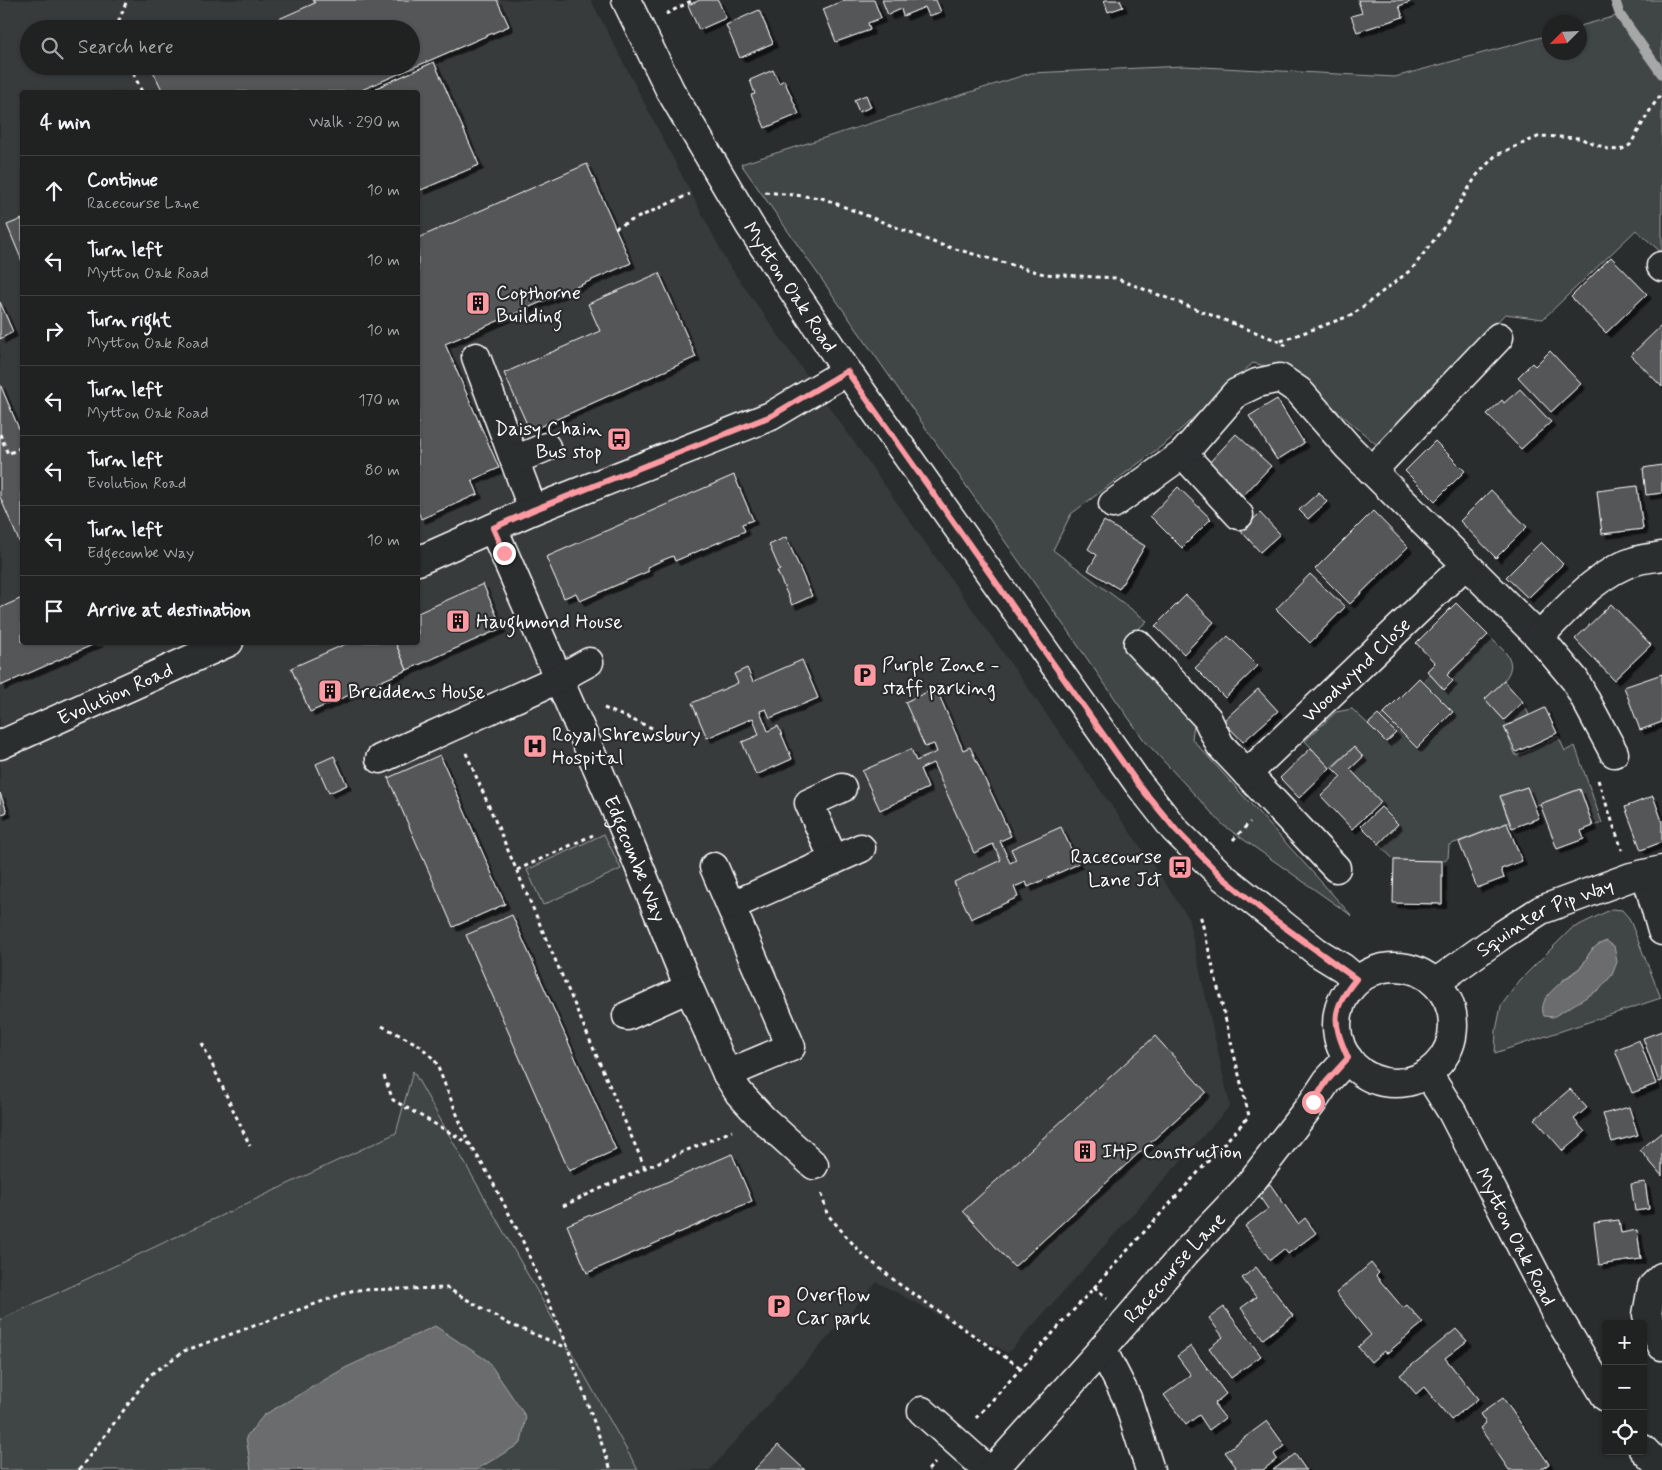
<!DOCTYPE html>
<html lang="en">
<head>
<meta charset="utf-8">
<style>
  body { margin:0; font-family:Mynerve,sans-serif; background:#2d2f2f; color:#f1f3f6 }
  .controls { position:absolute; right:15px; bottom:15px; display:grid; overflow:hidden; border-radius:5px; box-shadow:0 1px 4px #0004 }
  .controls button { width:45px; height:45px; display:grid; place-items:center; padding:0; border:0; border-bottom:1px solid #3d3f40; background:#202222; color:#f1f3f6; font:25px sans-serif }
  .compass { position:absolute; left:1542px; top:15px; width:45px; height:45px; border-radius:50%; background:#202222; box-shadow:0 1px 4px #0004; rotate:246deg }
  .stop { position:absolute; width:15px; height:15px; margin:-11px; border:4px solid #ff9aa2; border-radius:50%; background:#fff }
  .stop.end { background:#ff9aa2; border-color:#fff; box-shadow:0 1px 5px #0008 }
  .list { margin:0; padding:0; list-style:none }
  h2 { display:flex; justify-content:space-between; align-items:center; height:65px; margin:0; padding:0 20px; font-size:21px }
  h2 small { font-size:16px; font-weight:400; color:#a2a4a5 }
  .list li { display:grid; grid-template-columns:32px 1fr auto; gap:15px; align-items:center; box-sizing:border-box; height:70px; padding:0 20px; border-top:1px solid #3d3f40 }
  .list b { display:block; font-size:19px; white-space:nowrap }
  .list p { margin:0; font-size:16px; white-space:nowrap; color:#a2a4a5 }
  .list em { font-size:16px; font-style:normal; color:#a2a4a5 }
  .icon { flex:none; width:28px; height:28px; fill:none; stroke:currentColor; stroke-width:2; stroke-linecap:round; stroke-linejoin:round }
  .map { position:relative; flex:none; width:1662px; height:1470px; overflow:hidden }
  .search { position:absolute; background:#202222; box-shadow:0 1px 4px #0004; left:20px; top:20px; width:400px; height:55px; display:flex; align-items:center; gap:12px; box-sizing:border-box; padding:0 18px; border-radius:28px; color:#a2a4a5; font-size:19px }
  .panel { position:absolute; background:#202222; box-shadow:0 1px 4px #0004; left:20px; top:90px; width:400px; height:555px; border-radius:5px }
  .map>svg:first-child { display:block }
  .built { fill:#373a3b; fill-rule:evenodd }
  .green { fill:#414445; stroke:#a0a2a2; fill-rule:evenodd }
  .water { fill:#6a6c6d; stroke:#a6a7a7 }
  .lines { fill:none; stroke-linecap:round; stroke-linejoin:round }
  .stream { stroke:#a6a7a7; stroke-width:10 }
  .building { fill:#555758; stroke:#fff; filter:url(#shadow) }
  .minor-casing { stroke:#fff; stroke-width:31 }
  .major-casing { stroke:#fff; stroke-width:31 }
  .path { stroke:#fff; stroke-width:3; stroke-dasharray:4 4; stroke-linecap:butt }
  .minor { stroke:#2a2d2e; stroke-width:28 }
  .major { stroke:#2a2d2e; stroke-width:28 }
  .route { stroke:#ff9aa2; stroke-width:6 }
  .labels { text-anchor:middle; stroke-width:4.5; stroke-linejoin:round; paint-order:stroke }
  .street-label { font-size:20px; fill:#fff; stroke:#2a2d2e }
  .poi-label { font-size:20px; fill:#fff; stroke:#2a2d2e; text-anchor:start }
</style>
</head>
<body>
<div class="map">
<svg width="1662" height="1470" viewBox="0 0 1662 1470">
  <defs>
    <filter id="shadow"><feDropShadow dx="4.5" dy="4.5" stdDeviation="0" flood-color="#0009"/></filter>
  </defs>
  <rect width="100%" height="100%" fill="#2a2d2e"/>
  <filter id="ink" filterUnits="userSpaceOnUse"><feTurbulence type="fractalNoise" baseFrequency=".02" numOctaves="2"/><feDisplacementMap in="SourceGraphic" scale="10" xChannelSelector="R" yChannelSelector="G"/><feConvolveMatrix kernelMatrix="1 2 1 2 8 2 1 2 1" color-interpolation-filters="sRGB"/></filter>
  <g filter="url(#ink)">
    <!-- built -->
    <path class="built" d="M 0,0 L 591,0 L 728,264 L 1142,849 L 1188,917 L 1230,1106 L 1008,1353 L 877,1282 L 710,1470 L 0,1470 ZM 29,29 L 411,29 L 411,66 L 29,66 ZM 22,92 L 418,92 L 418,642 L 22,642 Z"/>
    <!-- green -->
    <g class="green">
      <polygon points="1615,0 1662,0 1662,253 1636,230 1543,319 1505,314 1377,445 1293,373 1253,363 1167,442 1071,514 1053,550 1147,621 1123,643 1194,724 1192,739 1352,916 1223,825 1144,740 741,164 1031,73 1184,66 1395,77 1549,35 1550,52 1580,52 1580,26 1620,15"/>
      <path d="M 1488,635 C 1494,642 1505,650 1509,658 C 1517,675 1494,689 1485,699 L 1504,720 L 1523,702 L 1529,715 L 1504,727 L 1516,756 L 1558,736 L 1565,751 L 1575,746 L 1602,823 L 1593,826 L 1580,789 L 1534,806 L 1527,787 L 1500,796 L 1509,822 L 1449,845 L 1448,858 L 1442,861 L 1394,860 L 1379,844 L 1398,824 L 1381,807 L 1381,802 L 1350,769 L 1363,757 L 1354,747 L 1330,768 L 1305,741 L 1336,712 L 1352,709 L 1387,742 L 1396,733 L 1380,718 L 1383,714 L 1417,748 L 1452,712 L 1423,683 L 1430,675 L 1445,690 L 1453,681 L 1447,675 Z"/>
      <polygon points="604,834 621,869 543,905 527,870"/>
      <path d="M 1612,909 L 1622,910 L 1629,918 L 1661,998 L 1495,1053 L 1496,1031 L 1501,1006 L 1520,980 L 1571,929 ZM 1593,948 L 1553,1017 L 1563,980 L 1582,966 Z"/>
      <polygon points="413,1071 638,1470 0,1470 0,1320 396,1133"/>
    </g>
    <!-- water -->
    <g class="water">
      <path d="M 1606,941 L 1614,946 L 1617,962 L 1612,975 L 1600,989 L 1553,1017 L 1544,1016 C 1535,995 1570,978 1582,966 C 1586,961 1588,953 1593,949 C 1596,945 1602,943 1606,941 Z"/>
      <polygon points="435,1326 488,1361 526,1417 521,1443 476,1470 251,1470 246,1437 264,1415 345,1368"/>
    </g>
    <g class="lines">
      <!-- stream -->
      <polyline class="stream" points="1615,0 1620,15 1662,74"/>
    </g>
    <!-- building -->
    <g class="building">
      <polygon points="313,0 497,0 509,26 357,92 163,92 152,69 158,66 411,66 411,29 256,29 315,3"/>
      <polygon points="700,0 718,0 726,18 699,30 688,5"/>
      <polygon points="845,0 874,0 881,18 868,23 870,30 836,42 823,9"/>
      <polygon points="882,0 936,0 941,12 929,16 925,7 903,16 901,9 888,15"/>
      <polygon points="1104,0 1120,0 1123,7 1108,12"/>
      <polygon points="1358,0 1409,0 1410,2 1399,6 1403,17 1357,32 1351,16 1362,13"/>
      <polygon points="759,10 773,43 740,58 726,25"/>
      <polygon points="434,62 479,165 421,190 418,182 418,92 378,92 376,88"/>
      <polygon points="773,70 779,83 784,80 799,114 765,128 751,95 755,94 750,80"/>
      <polygon points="866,95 871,107 859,112 854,100"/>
      <polygon points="587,164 631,263 445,344 499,468 472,480 478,494 421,519 418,511 418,238"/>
      <polygon points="22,219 22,261 7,225"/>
      <polygon points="1611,257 1647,294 1606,333 1571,297"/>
      <polygon points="659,273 696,357 530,431 504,373 600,331 588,304"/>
      <polygon points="0,302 13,332 0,339"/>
      <polygon points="1662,325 1662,387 1631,355"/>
      <polygon points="1550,351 1581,384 1551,412 1518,377 1532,363 1535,366"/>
      <polygon points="0,384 22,436 22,548 0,497"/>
      <polygon points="1520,389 1551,422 1521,449 1487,414 1502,400 1504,403"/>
      <polygon points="1277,399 1304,443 1277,460 1249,416"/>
      <polygon points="1236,434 1271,466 1243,496 1208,464"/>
      <polygon points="1435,441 1465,471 1435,501 1405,471"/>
      <polygon points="1662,465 1662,493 1646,495 1643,468"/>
      <polygon points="734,475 753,520 742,524 745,531 675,561 673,556 663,560 647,567 649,571 580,601 576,593 564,598 546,557"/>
      <polygon points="1637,486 1643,529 1602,534 1597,491"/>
      <polygon points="1178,487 1211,519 1182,548 1150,516"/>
      <polygon points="1491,490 1527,527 1496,558 1460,521"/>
      <polygon points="1319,492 1327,502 1308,519 1299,510"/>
      <polygon points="1373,511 1408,547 1350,604 1315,569"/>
      <polygon points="1260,513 1280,534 1260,552 1241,531"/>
      <polygon points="1104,521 1145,546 1119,589 1088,570 1097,555 1088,549"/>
      <polygon points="786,537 812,596 792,605 777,571 780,570 769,545"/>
      <polygon points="1541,542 1563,564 1528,598 1506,577"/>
      <polygon points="1310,574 1345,607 1310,643 1276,609"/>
      <polygon points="483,584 502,628 407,670 395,642 418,642 418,613"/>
      <polygon points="1186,595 1214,622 1184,654 1155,626"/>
      <polygon points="22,598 22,642 99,642 0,686 0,608"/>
      <polygon points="1456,603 1488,635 1447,675 1453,681 1444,690 1427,671 1435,663 1416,643"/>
      <polygon points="1611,604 1651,645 1614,680 1575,639"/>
      <polygon points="1228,636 1258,666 1225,698 1195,668"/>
      <polygon points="350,642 395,642 407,670 310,712 291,668"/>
      <polygon points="802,660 818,698 770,718 766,709 760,711 768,731 778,726 792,759 756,775 742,742 759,735 753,718 707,738 692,703 738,683 734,674 747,668 753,682 754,681"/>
      <polygon points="1662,674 1662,722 1640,730 1624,687"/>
      <polygon points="1419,678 1453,712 1417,748 1383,714"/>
      <polygon points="1504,681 1523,702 1504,720 1485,699"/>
      <polygon points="936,688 963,750 970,747 1011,836 1000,841 1010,863 1016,860 1011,849 1061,827 1078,864 1028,887 1026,882 1014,887 1018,897 971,919 954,882 1001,860 993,844 974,853 933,763 920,769 928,788 880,810 862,771 911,749 916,761 937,752 934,744 925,747 905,702"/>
      <polygon points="1258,689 1278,711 1243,742 1223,721"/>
      <polygon points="1545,708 1557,733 1516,752 1504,727"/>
      <polygon points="1378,715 1396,733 1386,742 1368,724"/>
      <polygon points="1354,747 1363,757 1350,769 1381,802 1352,829 1321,796 1341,777 1332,768"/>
      <polygon points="1311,748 1330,768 1299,798 1280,778"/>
      <polygon points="440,755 505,904 453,927 388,778"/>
      <polygon points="334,756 347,785 329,793 316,764"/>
      <polygon points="1527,787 1539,818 1512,828 1500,796"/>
      <polygon points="1580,789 1593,826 1581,831 1584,839 1557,849 1540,804"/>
      <polygon points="0,793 7,812 0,815"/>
      <polygon points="1653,796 1662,821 1662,842 1641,850 1625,807"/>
      <polygon points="1381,807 1398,824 1379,844 1361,826"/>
      <polygon points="1507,823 1522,861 1501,869 1504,878 1477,888 1459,842"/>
      <polygon points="1394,860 1442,861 1442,904 1393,903"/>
      <polygon points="512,915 616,1150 569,1171 466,935"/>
      <polygon points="1662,1031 1662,1081 1659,1082 1643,1038"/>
      <polygon points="1155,1036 1206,1092 1014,1267 963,1211"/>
      <polygon points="1639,1040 1656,1084 1632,1093 1615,1050"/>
      <polygon points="1570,1089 1587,1108 1574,1119 1585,1132 1563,1151 1535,1119"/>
      <polygon points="1629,1107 1638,1135 1612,1142 1603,1114"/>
      <polygon points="1662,1132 1662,1176 1640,1150"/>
      <polygon points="732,1154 752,1201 587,1273 567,1225"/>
      <polygon points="1645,1182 1649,1209 1635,1211 1631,1184"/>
      <polygon points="1270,1184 1298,1224 1305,1218 1316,1233 1288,1254 1284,1249 1270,1260 1245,1226 1268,1209 1257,1193"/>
      <polygon points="1619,1220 1621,1233 1637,1230 1641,1259 1599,1265 1594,1223"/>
      <polygon points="1371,1263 1379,1273 1376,1276 1403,1308 1407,1305 1423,1323 1387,1353 1384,1351 1371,1362 1358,1347 1371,1335 1336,1293"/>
      <polygon points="1256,1267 1293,1316 1263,1339 1241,1308 1256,1297 1242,1278"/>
      <polygon points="1224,1307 1261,1356 1231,1378 1209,1348 1223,1337 1209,1318"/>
      <polygon points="1456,1329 1467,1341 1445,1358 1478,1399 1451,1420 1424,1387 1416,1394 1400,1375"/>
      <polygon points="1191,1346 1226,1394 1214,1404 1225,1418 1209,1430 1199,1415 1186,1425 1164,1395 1191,1375 1177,1356"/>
      <polygon points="1503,1398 1549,1464 1540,1470 1509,1470 1480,1428 1486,1423 1480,1414"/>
      <polygon points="1267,1421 1285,1446 1274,1454 1277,1459 1263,1470 1232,1470 1236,1467 1225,1452"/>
      <polygon points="778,1445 805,1470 754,1470"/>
      <polygon points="1295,1454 1306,1470 1273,1470"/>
    </g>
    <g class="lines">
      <!-- minor casing -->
      <g class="minor-casing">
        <g id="minor">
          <polyline points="1661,266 1662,267"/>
          <polyline points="476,357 533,510"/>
          <polyline points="1183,454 1239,515"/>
          <polyline points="515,460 546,447"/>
          <polyline points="1372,471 1499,337"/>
          <polyline points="1113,504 1183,454 1236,393 1257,383 1280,378 1299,391 1348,447 1539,637 1575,680 1614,753"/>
          <path id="s1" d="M 493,528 L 621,822 L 689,988 L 727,1074 L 739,1093 L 763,1119 L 814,1165"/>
          <polyline points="418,561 533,510 771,416 847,371"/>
          <path d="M 1539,637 C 1567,609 1596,573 1635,561 C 1644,558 1653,558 1662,556"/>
          <polyline points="1138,644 1207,718 1220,745 1336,868"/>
          <path id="s2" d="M 0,745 L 229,642"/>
          <polyline points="380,759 558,679 589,662"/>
          <path id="s3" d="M 1247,774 L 1465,565"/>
          <polyline points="834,860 809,803 842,788"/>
          <polyline points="714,867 791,1047 727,1074"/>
          <polyline points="1646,874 1662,931"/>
          <polyline points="731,906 861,848"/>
          <path id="s4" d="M 1435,983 L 1502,935 L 1541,910 L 1631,877 L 1662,870"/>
          <polyline points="627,1016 689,988"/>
          <polyline points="1662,1277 1652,1287 1647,1315 1662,1346"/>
          <polyline points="1102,1349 1127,1398 1150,1470"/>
          <polyline points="922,1411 988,1470"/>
          <path id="s5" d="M 993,1470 L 1102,1349 L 1186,1252 L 1245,1190 L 1313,1102 L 1327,1081 L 1348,1058"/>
        </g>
      </g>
      <!-- major casing -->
      <g class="major-casing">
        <g id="major">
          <path id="s6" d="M 626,0 L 670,90 L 750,226 L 847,371 L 1138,783 L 1175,830 L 1223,877 L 1317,952 L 1343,968 L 1356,979"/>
          <circle cx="1395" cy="1025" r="58"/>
          <path id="s7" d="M 1428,1074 L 1452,1112 L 1556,1314 L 1606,1397"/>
          <polyline points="1643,1449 1662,1469"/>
        </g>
      </g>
      <!-- path -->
      <g class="path">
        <polyline points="666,14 693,0"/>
        <polyline points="120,29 118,23 127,0"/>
        <polyline points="130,66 142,92"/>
        <polyline points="765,192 822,198 938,244 1044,274 1115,278 1281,342 1289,348"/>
        <polyline points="615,228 690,194"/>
        <polyline points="1281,341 1352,315 1412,269 1447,223 1477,175 1496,155 1540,136 1579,138 1608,149 1620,150 1630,145 1652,107 1662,93"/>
        <polyline points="0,434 8,454 22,447"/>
        <polyline points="604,708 652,728"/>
        <polyline points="466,753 645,1168"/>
        <polyline points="1598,780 1622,850"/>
        <polyline points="1233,840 1250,822"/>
        <polyline points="517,870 593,835"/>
        <polyline points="382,1026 419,1045 435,1060 469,1144"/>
        <polyline points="202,1043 250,1146"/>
        <polyline points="384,1076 393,1100 470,1144 490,1177 521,1237 565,1340 611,1470"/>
        <polyline points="822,1194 827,1214 861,1253 899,1284 1021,1368"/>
        <polyline points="563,1206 645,1168 732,1131"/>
        <polyline points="1094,1287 1107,1298"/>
        <polyline points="976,1418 1249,1116 1200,914"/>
        <polyline points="79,1470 150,1375 184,1351 354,1290 447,1288 509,1324 568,1348"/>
        <polyline points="928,1470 935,1463"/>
      </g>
      <!-- minor -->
      <use href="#minor" class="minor"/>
      <!-- major -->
      <use href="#major" class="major"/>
    </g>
  </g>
  <g class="lines" filter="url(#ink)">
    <!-- route -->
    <path class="route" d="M 504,553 L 493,528 L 533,510 L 771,416 L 847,371 L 1138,784 L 1176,830 L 1222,877 L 1272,918 L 1356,979 C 1331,1009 1332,1022 1348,1058 L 1327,1081 L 1313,1102"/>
  </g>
  <!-- icons -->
  <defs>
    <g id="building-square" transform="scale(1.25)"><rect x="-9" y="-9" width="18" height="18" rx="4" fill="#ff9aa2" stroke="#2a2d2e"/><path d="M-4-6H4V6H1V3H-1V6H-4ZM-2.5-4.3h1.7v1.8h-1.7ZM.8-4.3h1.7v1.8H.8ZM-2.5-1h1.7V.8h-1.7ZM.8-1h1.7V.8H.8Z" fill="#111"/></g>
    <g id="bus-square" transform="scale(1.25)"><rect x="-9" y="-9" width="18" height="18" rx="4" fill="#ff9aa2" stroke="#2a2d2e"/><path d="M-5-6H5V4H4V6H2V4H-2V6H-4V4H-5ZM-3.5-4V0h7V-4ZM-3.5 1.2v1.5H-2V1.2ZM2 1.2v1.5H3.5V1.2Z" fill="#111"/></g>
    <g id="parking-square" transform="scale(1.25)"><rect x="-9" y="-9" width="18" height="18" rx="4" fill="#ff9aa2" stroke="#2a2d2e"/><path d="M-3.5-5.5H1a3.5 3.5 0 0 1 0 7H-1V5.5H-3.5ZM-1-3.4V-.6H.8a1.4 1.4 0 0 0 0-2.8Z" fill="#111"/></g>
    <g id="hospital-square" transform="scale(1.25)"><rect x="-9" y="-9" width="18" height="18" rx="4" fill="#ff9aa2" stroke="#2a2d2e"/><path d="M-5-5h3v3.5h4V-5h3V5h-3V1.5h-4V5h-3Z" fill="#111"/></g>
  </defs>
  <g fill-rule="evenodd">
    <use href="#building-square" x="478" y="303"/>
    <use href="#bus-square" x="619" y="439"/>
    <use href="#building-square" x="458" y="621"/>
    <use href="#parking-square" x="865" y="675"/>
    <use href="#building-square" x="330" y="691"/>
    <use href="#hospital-square" x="535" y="746"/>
    <use href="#bus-square" x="1180" y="867"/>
    <use href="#building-square" x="1085" y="1151"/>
    <use href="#parking-square" x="779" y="1306"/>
  </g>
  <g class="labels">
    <!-- street labels -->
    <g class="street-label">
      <text dy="7" stroke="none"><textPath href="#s6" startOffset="331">Mytton Oak Road</textPath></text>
      <text dy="7" stroke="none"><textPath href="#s3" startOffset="151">Woodwynd Close</textPath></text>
      <text dy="7" stroke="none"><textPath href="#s2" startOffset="126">Evolution Road</textPath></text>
      <text dy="7" stroke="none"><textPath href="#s1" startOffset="360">Edgecombe Way</textPath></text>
      <text dy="7" stroke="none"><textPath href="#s4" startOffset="129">Squinter Pip Way</textPath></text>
      <text dy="7" stroke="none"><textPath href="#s7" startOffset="185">Mytton Oak Road</textPath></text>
      <text dy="7" stroke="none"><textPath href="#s5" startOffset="272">Racecourse Lane</textPath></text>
    </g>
    <!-- poi labels -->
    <g class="poi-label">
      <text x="496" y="299">Copthorne<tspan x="496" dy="23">Building</tspan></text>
      <text x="602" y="435" text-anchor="end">Daisy Chain<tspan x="602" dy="23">Bus stop</tspan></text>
      <text x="476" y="628">Haughmond House</text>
      <text x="882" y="671">Purple Zone -<tspan x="882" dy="23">staff parking</tspan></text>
      <text x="348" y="698">Breiddens House</text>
      <text x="552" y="741">Royal Shrewsbury<tspan x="552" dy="23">Hospital</tspan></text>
      <text x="1162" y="863" text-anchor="end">Racecourse<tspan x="1162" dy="23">Lane Jct</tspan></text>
      <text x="1102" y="1158">IHP Construction</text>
      <text x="796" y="1301">Overflow<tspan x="796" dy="23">Car park</tspan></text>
    </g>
  </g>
</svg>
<div class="controls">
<button>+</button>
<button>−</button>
<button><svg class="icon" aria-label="locate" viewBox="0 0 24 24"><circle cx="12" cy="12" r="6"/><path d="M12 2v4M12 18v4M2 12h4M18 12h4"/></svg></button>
</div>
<svg class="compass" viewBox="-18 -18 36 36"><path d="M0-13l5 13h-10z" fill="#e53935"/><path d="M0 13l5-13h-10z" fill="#a2a4a5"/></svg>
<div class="stop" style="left:1313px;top:1102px"></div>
<div class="stop end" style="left:504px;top:553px"></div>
<div class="search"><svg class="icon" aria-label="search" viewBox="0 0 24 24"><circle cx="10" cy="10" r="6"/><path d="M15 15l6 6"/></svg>Search here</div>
<section class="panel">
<h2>4 min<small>Walk · 290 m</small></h2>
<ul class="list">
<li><svg class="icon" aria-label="ahead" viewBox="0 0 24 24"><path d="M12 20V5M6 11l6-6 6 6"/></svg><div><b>Continue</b><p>Racecourse Lane</p></div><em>10 m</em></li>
<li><svg class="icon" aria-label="left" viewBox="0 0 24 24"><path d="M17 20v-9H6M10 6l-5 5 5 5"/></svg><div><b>Turn left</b><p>Mytton Oak Road</p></div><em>10 m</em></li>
<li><svg class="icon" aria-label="right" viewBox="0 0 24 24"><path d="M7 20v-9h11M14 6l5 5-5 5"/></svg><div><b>Turn right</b><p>Mytton Oak Road</p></div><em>10 m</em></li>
<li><svg class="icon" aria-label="left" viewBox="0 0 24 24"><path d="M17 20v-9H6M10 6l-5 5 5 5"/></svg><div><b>Turn left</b><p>Mytton Oak Road</p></div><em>170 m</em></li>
<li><svg class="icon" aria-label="left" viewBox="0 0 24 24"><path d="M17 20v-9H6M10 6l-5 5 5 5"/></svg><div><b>Turn left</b><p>Evolution Road</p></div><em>80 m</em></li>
<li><svg class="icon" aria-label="left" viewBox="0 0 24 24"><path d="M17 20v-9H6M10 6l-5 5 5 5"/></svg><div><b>Turn left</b><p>Edgecombe Way</p></div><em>10 m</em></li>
<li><svg class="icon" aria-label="arrive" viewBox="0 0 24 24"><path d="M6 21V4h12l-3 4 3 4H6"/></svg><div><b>Arrive at destination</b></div></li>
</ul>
</section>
</div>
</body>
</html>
